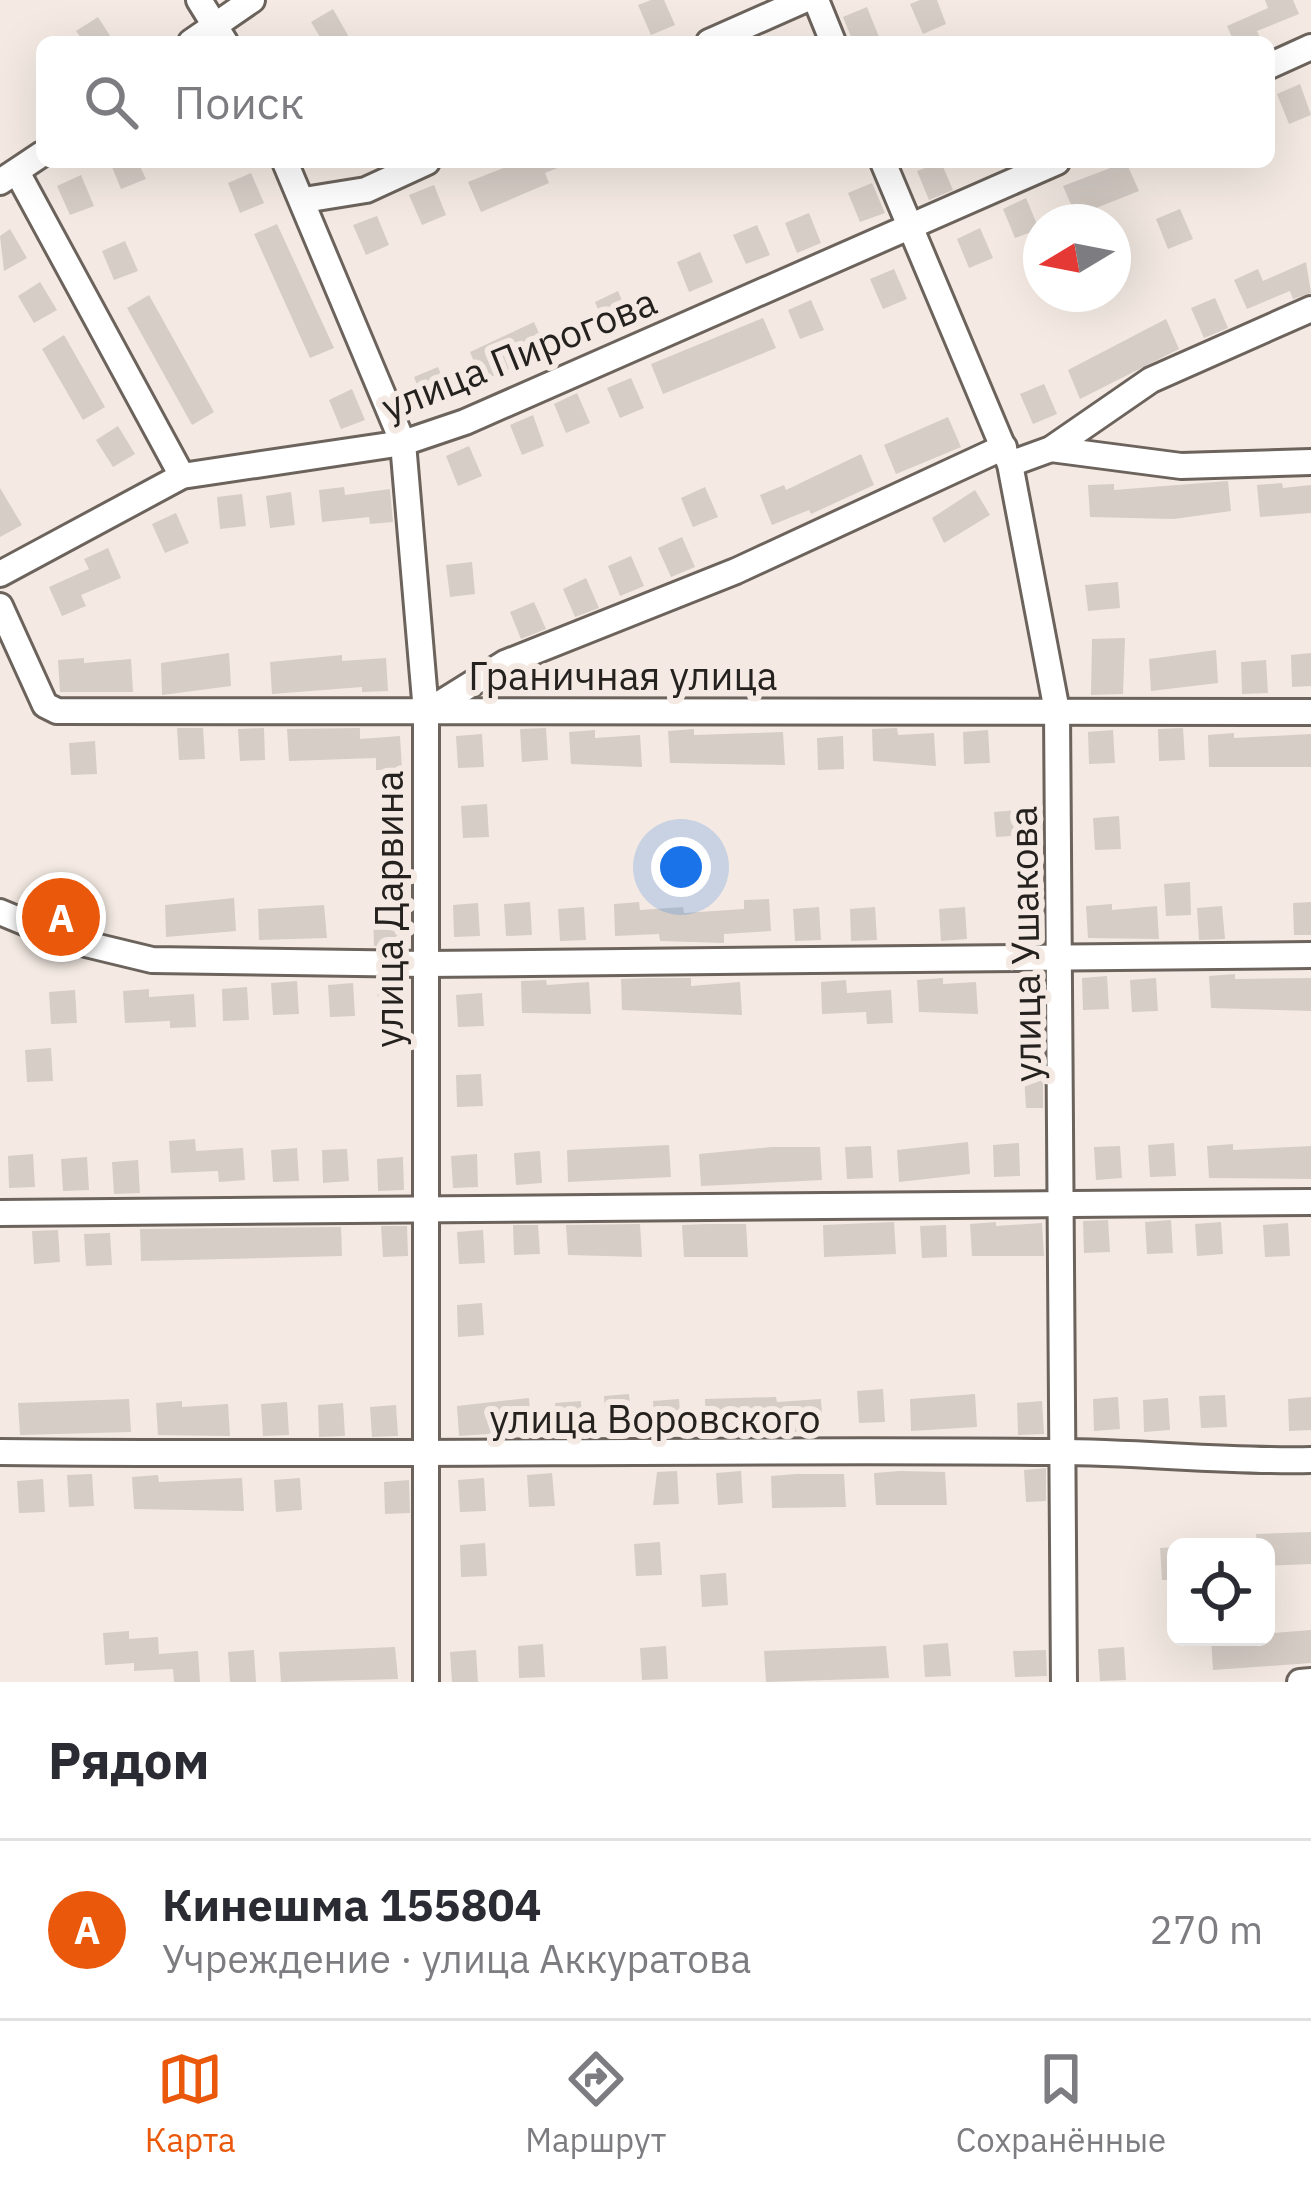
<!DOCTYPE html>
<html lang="ru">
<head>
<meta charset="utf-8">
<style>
  body { margin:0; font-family:"IBM Plex Sans",sans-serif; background:#f2f2f3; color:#2b2b33 }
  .controls { position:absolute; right:36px; bottom:36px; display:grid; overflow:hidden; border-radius:18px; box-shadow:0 12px 48px #0002 }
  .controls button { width:108px; height:108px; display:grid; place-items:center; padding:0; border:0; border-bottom:3px solid #e1e1e2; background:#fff; color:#2b2b33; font:60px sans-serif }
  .compass { position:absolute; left:1023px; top:204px; width:108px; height:108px; border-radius:50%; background:#fff; box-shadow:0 12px 48px #0002; rotate:260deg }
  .you { position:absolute; left:681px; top:867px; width:42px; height:42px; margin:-30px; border:9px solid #fff; border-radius:50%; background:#1a73e8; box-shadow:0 0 0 18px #1a73e833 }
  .badge { display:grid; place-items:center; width:78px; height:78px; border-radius:50%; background:#ea580c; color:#fff; font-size:39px; font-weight:700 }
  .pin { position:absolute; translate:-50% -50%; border:6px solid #fff; box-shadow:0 3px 12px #0006 }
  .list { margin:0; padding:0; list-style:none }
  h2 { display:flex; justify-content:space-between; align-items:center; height:156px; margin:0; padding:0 48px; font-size:51px }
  h2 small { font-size:39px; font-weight:400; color:#7c7c81 }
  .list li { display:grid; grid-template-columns:78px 1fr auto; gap:36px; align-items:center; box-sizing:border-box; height:180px; padding:0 48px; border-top:3px solid #e1e1e2 }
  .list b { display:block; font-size:45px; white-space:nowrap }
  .list p { margin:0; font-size:39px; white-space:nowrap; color:#7c7c81 }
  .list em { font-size:39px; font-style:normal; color:#7c7c81 }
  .icon { flex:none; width:66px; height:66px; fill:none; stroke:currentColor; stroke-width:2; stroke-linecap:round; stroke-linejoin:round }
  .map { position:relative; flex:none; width:1311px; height:1682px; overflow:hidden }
  .search { position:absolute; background:#fff; box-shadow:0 12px 48px #0002; left:36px; right:36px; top:36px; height:132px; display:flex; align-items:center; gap:30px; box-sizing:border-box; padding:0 42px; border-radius:18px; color:#7c7c81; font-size:45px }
  .sheet { height:336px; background:#fff }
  nav { display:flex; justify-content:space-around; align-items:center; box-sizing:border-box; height:168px; border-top:3px solid #e1e1e2; background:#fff; font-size:33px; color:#7c7c81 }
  nav a { display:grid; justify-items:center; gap:6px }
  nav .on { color:#ea580c }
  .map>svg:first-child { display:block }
  .building { fill:#d6cdc6 }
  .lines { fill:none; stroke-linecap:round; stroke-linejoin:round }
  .minor-casing { stroke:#6b635c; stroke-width:30 }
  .minor { stroke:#fff; stroke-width:24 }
  .labels { text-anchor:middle; stroke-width:12; stroke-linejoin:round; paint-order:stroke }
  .street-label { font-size:39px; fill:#25211f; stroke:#f4eae3 }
</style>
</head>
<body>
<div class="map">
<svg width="1311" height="1682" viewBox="0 0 1311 1682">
  <rect width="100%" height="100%" fill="#f4eae3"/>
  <!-- building -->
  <g class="building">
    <polygon points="651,0 664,0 675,25 651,35 638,5"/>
    <polygon points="920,0 937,0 946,24 923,34 910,4"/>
    <polygon points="1265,0 1293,0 1299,14 1257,31 1262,42 1234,42 1227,26 1268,8"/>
    <polygon points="867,7 879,37 853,42 843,17"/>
    <polygon points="333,9 349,37 323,42 311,22"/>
    <polygon points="98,17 114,42 84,42 76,31"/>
    <polygon points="1300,84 1311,115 1289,124 1277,94"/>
    <polygon points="110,162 138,162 146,179 121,189"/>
    <polygon points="518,162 572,162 545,173 549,183 481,212 468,182"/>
    <polygon points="941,162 953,190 929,200 917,171"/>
    <polygon points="1126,162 1139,191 1076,216 1063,186"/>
    <polygon points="251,173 264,203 240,213 228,183"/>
    <polygon points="81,175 94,206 70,215 57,186"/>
    <polygon points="872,183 885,213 860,222 848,193"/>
    <polygon points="434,185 446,215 422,225 409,195"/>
    <polygon points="1026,198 1039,229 1015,238 1003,209"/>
    <polygon points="1180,209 1193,239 1168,249 1156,219"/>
    <polygon points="809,213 821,243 797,253 785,223"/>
    <polygon points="377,216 389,245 366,255 353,225"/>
    <polygon points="277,224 334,348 310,358 254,234"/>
    <polygon points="757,225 770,255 746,264 733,235"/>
    <polygon points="980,228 993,258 969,268 957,239"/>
    <polygon points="10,229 27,258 4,271 0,236"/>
    <polygon points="125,241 138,271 114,280 102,251"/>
    <polygon points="700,252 713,282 689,292 677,262"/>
    <polygon points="1306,262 1311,293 1293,299 1290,291 1247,309 1234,280 1258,269 1263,281"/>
    <polygon points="894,269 907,299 883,309 870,279"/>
    <polygon points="40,282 57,310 34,323 18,296"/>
    <polygon points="618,291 631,322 607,331 595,302"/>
    <polygon points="149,295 214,412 192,425 127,308"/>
    <polygon points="1215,298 1228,328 1204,338 1191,308"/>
    <polygon points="811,300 824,330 800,339 788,310"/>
    <polygon points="763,318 776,348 663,394 651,364"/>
    <polygon points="1166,319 1179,349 1080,399 1068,370"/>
    <polygon points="534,322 547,352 482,381 470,352"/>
    <polygon points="64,335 105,407 83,420 42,349"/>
    <polygon points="438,367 450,397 426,407 414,377"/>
    <polygon points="631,378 644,408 620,418 607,388"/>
    <polygon points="1044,384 1057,414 1033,424 1020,394"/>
    <polygon points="352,389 365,420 341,429 329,400"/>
    <polygon points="577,393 590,423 566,433 554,404"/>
    <polygon points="533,415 544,446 522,455 510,425"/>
    <polygon points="948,417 961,447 896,474 884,445"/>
    <polygon points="118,426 135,454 113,467 96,440"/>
    <polygon points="469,446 482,476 458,486 446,456"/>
    <polygon points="861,454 874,485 811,514 809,510 772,525 760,495 784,485 786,490"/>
    <polygon points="1228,481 1231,511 1174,519 1090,517 1088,485 1114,484 1114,490"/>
    <polygon points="1282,483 1283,488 1311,485 1311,513 1260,517 1257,485"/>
    <polygon points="344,487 345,495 390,489 393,522 370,524 369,517 322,522 319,490"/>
    <polygon points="705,487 718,517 693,527 681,498"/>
    <polygon points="0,488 22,525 0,537"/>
    <polygon points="975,490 990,515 944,543 932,518"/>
    <polygon points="291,492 295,525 270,528 266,496"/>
    <polygon points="242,494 246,526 220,529 217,497"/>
    <polygon points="176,513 189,543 165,553 152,524"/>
    <polygon points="682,537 695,567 671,577 658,548"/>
    <polygon points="108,548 121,578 81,595 86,606 62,616 49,587 89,569 84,559"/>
    <polygon points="631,556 644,586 620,596 608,566"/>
    <polygon points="472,562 475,594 450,597 446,565"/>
    <polygon points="586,578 599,608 575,617 563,589"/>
    <polygon points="1118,582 1120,608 1088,611 1085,585"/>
    <polygon points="534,602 546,629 521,639 510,612"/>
    <polygon points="1125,638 1123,694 1091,695 1092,639"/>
    <polygon points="1216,650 1218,683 1151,691 1149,659"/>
    <polygon points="229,653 231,686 162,695 161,663"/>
    <polygon points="1311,653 1311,686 1292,687 1291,655"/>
    <polygon points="342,655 342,661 386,658 388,691 362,692 362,687 272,694 270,662"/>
    <polygon points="84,658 84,663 131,659 133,692 60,692 58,660"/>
    <polygon points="1266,660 1268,693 1242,694 1241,662"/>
    <polygon points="177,728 203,728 205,759 179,760"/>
    <polygon points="264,728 265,760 240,761 238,729"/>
    <polygon points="360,728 360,739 400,736 402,769 376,770 376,758 289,761 287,729"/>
    <polygon points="546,728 548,760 522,762 520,729"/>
    <polygon points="897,728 898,735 934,733 936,766 873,761 872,729"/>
    <polygon points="1183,728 1185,760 1159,761 1158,729"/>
    <polygon points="694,729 694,735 783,732 785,765 670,763 668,731"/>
    <polygon points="595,730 595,738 640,735 642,767 571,764 569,732"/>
    <polygon points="988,730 990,763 964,764 963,732"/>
    <polygon points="1113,730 1115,763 1089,764 1088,732"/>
    <polygon points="1234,733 1234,738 1311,734 1311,767 1209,767 1208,735"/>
    <polygon points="482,734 484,767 458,768 456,736"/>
    <polygon points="843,736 844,769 818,770 817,738"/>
    <polygon points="95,741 97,774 71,775 69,743"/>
    <polygon points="487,804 489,837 463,838 461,806"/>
    <polygon points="1041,808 1041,834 996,837 994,812"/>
    <polygon points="1119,816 1121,849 1095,850 1093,818"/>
    <polygon points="1190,882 1191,915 1166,916 1164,884"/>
    <polygon points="234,898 236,931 166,937 165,905"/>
    <polygon points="769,899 771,931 724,934 724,943 660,941 659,934 615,936 614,904 639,902 640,910 683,907 684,913 744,909 744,900"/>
    <polygon points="530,902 532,935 506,936 504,904"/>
    <polygon points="1311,902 1311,935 1294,935 1293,903"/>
    <polygon points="478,903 480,936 454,937 453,905"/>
    <polygon points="1112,904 1112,910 1157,906 1159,939 1088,938 1086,906"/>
    <polygon points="324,905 327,938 259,940 258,909"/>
    <polygon points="1222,906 1225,939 1199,940 1197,908"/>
    <polygon points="584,907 586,940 560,941 558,909"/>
    <polygon points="819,907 821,940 795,941 793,909"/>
    <polygon points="875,907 877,940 851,941 850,909"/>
    <polygon points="965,907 967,939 941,941 939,909"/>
    <polygon points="398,912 401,945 374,946 373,914"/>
    <polygon points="1235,974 1235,979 1311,978 1311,1011 1211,1008 1209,976"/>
    <polygon points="1107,976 1109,1009 1083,1010 1082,978"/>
    <polygon points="646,978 691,978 691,986 740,982 742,1015 622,1010 621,979"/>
    <polygon points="943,978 943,984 976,982 978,1014 919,1012 917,980"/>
    <polygon points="1156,978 1158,1011 1132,1012 1130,980"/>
    <polygon points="546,980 547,985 589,982 591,1014 522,1013 521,981"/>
    <polygon points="846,980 847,993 891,990 893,1023 867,1024 866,1012 822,1014 821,982"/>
    <polygon points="297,981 299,1014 273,1015 271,983"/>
    <polygon points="353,983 355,1016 330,1017 328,985"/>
    <polygon points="1042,983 1043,1016 1021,1017 1019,985"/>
    <polygon points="403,985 405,1017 379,1019 377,987"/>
    <polygon points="247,987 249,1020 223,1021 222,989"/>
    <polygon points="149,989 149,997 194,994 196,1027 170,1028 170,1021 125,1023 123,991"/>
    <polygon points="75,990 77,1023 51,1024 49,992"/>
    <polygon points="482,993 484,1026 458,1027 456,995"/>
    <polygon points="51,1048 53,1081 27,1082 25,1050"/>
    <polygon points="481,1074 483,1106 457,1107 456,1075"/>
    <polygon points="1043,1075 1043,1108 1026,1108 1024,1076"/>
    <polygon points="195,1139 196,1151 243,1148 245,1180 219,1182 218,1171 171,1173 169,1141"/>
    <polygon points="968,1142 970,1174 899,1182 897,1150"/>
    <polygon points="1019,1143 1020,1176 994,1177 993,1145"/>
    <polygon points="1174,1143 1176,1176 1150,1177 1148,1145"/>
    <polygon points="1233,1144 1233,1150 1311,1146 1311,1179 1209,1178 1207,1146"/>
    <polygon points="669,1145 671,1177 568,1182 567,1150"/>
    <polygon points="871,1146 873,1178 847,1179 845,1147"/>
    <polygon points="1120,1146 1122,1178 1096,1180 1094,1147"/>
    <polygon points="772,1147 820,1147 822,1180 701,1186 699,1154"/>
    <polygon points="297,1148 299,1181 273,1182 271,1150"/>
    <polygon points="347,1149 349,1181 323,1183 322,1150"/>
    <polygon points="540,1151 542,1183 516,1185 514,1153"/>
    <polygon points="33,1154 35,1187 9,1188 8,1156"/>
    <polygon points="477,1154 478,1187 453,1188 451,1156"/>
    <polygon points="87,1157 89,1190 63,1191 61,1159"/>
    <polygon points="403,1157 404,1190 378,1191 377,1159"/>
    <polygon points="138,1160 140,1193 114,1194 112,1162"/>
    <polygon points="1108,1220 1110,1252 1084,1253 1083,1221"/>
    <polygon points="1171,1220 1173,1253 1147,1254 1145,1222"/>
    <polygon points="894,1222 896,1254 824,1257 823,1225"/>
    <polygon points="996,1222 996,1226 1042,1223 1044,1256 972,1256 970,1224"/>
    <polygon points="1221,1222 1223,1254 1197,1256 1195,1224"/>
    <polygon points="1288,1223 1290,1256 1265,1257 1263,1225"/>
    <polygon points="640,1224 642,1257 568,1255 566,1225"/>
    <polygon points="708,1224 746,1224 748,1257 684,1257 682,1225"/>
    <polygon points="513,1225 538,1225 540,1254 514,1255"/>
    <polygon points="946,1225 947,1257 922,1258 920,1226"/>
    <polygon points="381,1226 407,1226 408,1256 383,1257"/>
    <polygon points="341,1227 342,1256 141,1261 140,1229"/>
    <polygon points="58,1230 60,1262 34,1264 32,1231"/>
    <polygon points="483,1230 485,1263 459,1264 457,1232"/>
    <polygon points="110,1233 112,1265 86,1266 84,1234"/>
    <polygon points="482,1303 484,1335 458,1337 457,1305"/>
    <polygon points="883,1389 885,1422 859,1423 857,1391"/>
    <polygon points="629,1394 632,1427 606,1428 604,1396"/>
    <polygon points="975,1394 977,1427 911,1431 910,1399"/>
    <polygon points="1225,1395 1227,1427 1201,1428 1199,1396"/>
    <polygon points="776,1397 777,1402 821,1399 823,1432 706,1431 705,1399"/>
    <polygon points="1118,1397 1120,1429 1094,1431 1093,1399"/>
    <polygon points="1311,1397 1311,1430 1289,1431 1288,1399"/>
    <polygon points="529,1398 531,1431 459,1436 457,1406"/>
    <polygon points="1168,1398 1170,1430 1144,1432 1143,1400"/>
    <polygon points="129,1399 131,1432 20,1435 18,1403"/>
    <polygon points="679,1399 681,1431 655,1433 653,1401"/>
    <polygon points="182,1401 182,1407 228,1404 230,1436 158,1435 156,1403"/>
    <polygon points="581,1401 583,1434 557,1435 555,1403"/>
    <polygon points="1042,1401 1044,1434 1018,1435 1017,1403"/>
    <polygon points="287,1402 289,1435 263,1436 261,1404"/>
    <polygon points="343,1403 345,1436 319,1437 318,1405"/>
    <polygon points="396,1405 398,1436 372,1437 370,1407"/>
    <polygon points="1046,1468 1046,1501 1026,1502 1024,1470"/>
    <polygon points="677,1471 679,1504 653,1505 657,1472"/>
    <polygon points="741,1471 743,1503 718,1505 716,1473"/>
    <polygon points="900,1471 945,1472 947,1505 876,1505 874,1473"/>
    <polygon points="552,1473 555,1506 529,1507 527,1475"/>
    <polygon points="92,1474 94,1506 69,1507 67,1475"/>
    <polygon points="796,1474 844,1474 846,1507 772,1508 771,1476"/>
    <polygon points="158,1475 159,1482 242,1478 244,1511 134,1509 132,1477"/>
    <polygon points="300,1478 302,1510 276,1512 274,1480"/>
    <polygon points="484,1478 486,1511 460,1512 458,1480"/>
    <polygon points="43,1479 45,1512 19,1513 17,1481"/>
    <polygon points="409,1480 410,1513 385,1514 384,1482"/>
    <polygon points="1311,1532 1311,1564 1266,1566 1266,1547 1257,1547 1256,1534"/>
    <polygon points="660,1542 662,1575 636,1576 634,1544"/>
    <polygon points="485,1543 487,1576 461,1577 460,1545"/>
    <polygon points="1176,1547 1176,1580 1162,1580 1160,1548"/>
    <polygon points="726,1573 728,1605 702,1607 700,1575"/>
    <polygon points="1311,1630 1311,1663 1213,1670 1211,1638"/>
    <polygon points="129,1631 129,1639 158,1637 159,1654 198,1651 200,1682 174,1682 173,1669 134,1671 134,1663 105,1665 103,1633"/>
    <polygon points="948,1643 951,1676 925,1677 923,1645"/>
    <polygon points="543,1644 545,1677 519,1678 518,1646"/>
    <polygon points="666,1646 668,1679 642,1680 640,1648"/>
    <polygon points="886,1646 889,1678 766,1682 764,1651"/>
    <polygon points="395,1647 398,1679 281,1682 279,1652"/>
    <polygon points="1124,1647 1126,1680 1100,1681 1098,1649"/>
    <polygon points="254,1650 256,1682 230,1682 228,1652"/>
    <polygon points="476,1650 478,1682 452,1682 450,1652"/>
    <polygon points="1046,1650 1047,1676 1015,1677 1013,1651"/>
  </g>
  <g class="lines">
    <!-- minor casing -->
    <g class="minor-casing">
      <g id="minor">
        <polyline points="199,0 225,42"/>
        <polyline points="816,0 833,42"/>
        <polyline points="191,42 252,0"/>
        <polyline points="709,42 804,0"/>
        <polyline points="1269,66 1311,47"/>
        <polyline points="285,162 403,443 426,712 426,1682"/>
        <polyline points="883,162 1010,464 1057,711 1064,1682"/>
        <polyline points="17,172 182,476"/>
        <polyline points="0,182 42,154"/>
        <polyline points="304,200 366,190 427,162"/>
        <polyline points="1051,449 1181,466 1311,462"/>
        <polyline points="1010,464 1051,449 1151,380 1311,309"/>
        <polyline points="0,574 182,476 403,443 465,422 1057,162"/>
        <polyline points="0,606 45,705 57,711 1311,712"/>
        <polyline points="428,711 505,663 736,571 1004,447"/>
        <polyline points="0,912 65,939 152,960 425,964 1311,955"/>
        <polyline points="0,1213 1311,1202"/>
        <path d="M 0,1452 C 352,1456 704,1449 1056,1452 C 1142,1452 1226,1462 1311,1460"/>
        <polyline points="1300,1682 1311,1681"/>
      </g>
    </g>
    <!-- minor -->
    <use href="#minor" class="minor"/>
  </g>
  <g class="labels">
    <!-- street labels -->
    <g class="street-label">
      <text transform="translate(519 354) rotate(-22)" y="14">улица Пирогова</text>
      <text x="623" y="690">Граничная улица</text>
      <text transform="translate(389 909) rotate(-90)" y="14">улица Дарвина</text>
      <text transform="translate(1025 944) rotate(-91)" y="14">улица Ушакова</text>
      <text x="655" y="1433">улица Воровского</text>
    </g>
  </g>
</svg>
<div class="controls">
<button><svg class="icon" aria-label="locate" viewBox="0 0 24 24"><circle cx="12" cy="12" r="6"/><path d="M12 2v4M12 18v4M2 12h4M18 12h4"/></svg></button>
</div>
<svg class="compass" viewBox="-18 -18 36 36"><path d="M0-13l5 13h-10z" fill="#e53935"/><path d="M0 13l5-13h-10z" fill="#7c7c81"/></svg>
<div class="you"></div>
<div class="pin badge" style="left:61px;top:917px">A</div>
<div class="search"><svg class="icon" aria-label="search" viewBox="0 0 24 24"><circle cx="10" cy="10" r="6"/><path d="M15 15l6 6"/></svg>Поиск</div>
</div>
<section class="sheet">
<h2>Рядом<small></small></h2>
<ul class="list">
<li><span class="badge">A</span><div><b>Кинешма 155804</b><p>Учреждение · улица Аккуратова</p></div><em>270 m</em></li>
</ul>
</section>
<nav>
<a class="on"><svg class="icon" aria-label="map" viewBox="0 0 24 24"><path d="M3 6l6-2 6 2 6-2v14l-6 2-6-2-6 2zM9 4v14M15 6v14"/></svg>Карта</a>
<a><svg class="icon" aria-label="directions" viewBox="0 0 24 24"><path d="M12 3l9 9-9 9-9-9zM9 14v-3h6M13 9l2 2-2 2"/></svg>Маршрут</a>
<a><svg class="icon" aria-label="saved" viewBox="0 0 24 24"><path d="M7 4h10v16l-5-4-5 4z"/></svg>Сохранённые</a>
</nav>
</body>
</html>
